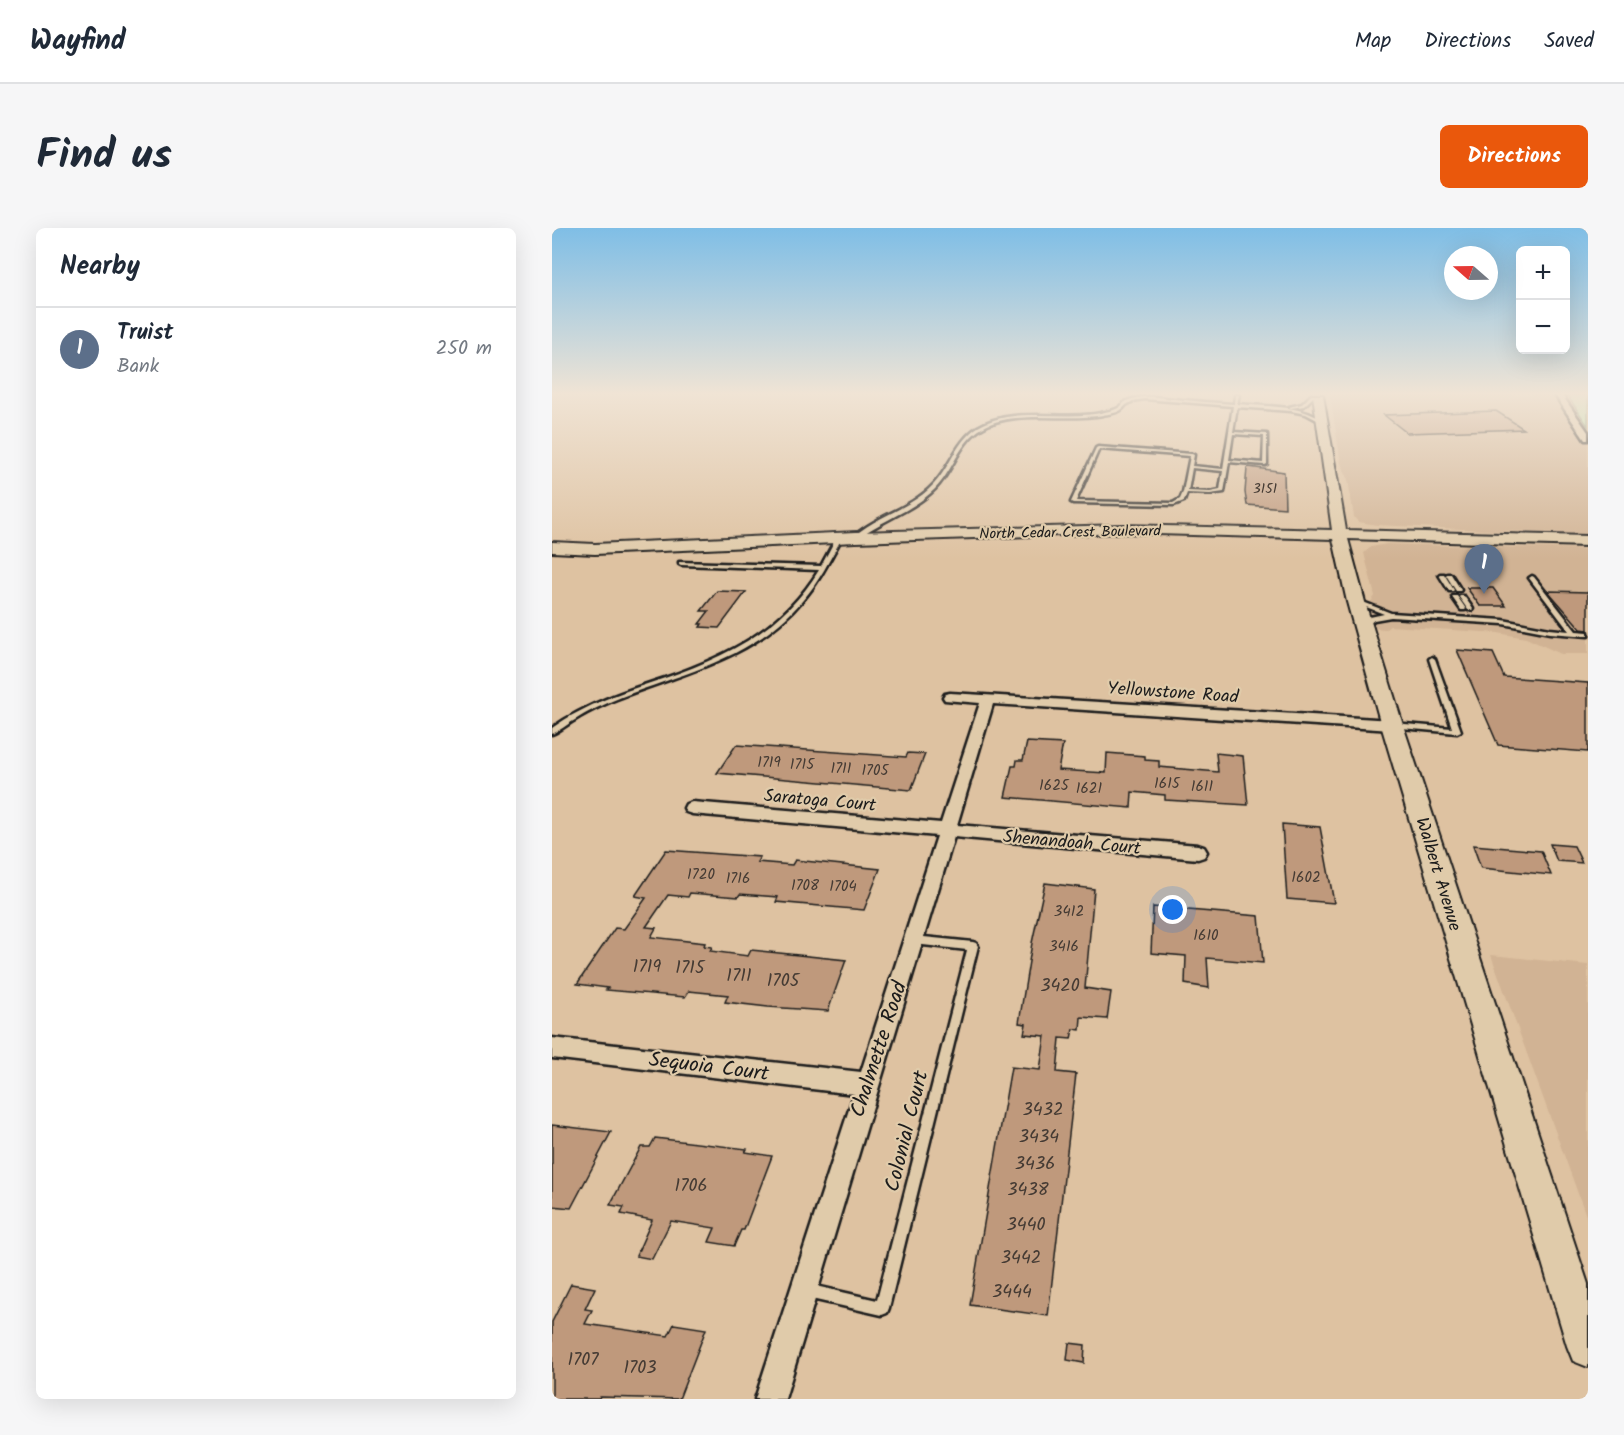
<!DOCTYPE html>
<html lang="en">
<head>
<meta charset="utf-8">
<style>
  body { margin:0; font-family:Kalam,sans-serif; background:#f6f6f7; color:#1f2937 }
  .controls { position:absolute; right:18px; top:18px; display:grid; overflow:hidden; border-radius:9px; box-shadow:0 6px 24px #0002 }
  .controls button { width:54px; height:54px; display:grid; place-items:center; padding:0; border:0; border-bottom:2px solid #e0e1e3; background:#fff; color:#1f2937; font:30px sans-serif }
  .compass { position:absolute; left:892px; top:18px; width:54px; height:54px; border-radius:50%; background:#fff; box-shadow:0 6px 24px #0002; rotate:290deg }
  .you { position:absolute; left:621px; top:682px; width:21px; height:21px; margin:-15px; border:4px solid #fff; border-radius:50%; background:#1a73e8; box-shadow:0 0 0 9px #1a73e833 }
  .badge { display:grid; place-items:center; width:39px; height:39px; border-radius:50%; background:#ea580c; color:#fff; font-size:20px; font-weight:700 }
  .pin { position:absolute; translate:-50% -50px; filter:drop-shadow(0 2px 3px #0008) }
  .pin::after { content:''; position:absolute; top:32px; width:21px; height:18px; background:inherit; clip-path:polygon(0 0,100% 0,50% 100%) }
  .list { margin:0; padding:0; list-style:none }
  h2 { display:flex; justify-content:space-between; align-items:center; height:78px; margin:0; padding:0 24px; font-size:26px }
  h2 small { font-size:20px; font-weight:400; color:#747a83 }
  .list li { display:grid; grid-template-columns:39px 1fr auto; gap:18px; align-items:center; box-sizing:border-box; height:84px; padding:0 24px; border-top:2px solid #e0e1e3 }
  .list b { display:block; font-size:22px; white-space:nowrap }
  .list p { margin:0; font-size:20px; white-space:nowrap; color:#747a83 }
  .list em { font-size:20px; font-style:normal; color:#747a83 }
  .map { position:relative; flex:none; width:1036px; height:1171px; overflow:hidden; border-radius:9px }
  header { display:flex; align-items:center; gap:36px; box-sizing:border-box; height:84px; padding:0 30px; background:#fff; border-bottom:2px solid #e0e1e3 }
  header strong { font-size:28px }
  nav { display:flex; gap:33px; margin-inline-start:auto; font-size:21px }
  .intro { display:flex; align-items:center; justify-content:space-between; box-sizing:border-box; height:144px; padding:0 36px }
  h1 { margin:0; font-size:42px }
  .button { padding:15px 27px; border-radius:9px; background:#ea580c; color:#fff; font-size:21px; font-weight:700 }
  main { display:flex; gap:36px; padding:0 36px }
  aside { flex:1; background:#fff; border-radius:9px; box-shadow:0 6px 24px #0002 }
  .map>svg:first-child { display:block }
  .built { fill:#d1b394 }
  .green { fill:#ade8ad; stroke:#648264; stroke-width:1.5 }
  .building { fill:#bf997b; stroke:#1c1c1c; stroke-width:1.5 }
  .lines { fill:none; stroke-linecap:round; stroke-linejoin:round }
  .lane-casing { stroke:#1c1c1c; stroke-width:5 }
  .street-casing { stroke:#1c1c1c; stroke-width:5 }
  .secondary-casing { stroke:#1c1c1c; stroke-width:4 }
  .lane { fill:#e0cbaa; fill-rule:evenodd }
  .street { fill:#e0cbaa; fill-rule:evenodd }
  .secondary { fill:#e0cbaa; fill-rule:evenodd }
  .labels { text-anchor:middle; stroke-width:4.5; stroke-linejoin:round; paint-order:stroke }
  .far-number-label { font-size:14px; fill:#453b34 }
  .far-street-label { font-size:15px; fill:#1c1c1c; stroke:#e0cbaa }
  .number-label { font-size:15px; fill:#453b34 }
  .street-label { font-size:18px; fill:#1c1c1c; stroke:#e0cbaa }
  .near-number-label { font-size:18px; fill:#453b34 }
  .near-street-label { font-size:21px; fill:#1c1c1c; stroke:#e0cbaa }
</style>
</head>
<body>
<header>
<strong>Wayfind</strong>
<nav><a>Map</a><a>Directions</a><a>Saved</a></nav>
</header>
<div class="intro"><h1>Find us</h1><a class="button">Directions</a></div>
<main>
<aside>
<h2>Nearby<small></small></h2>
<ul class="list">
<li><span class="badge" style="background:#5c6f8a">1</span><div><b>Truist</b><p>Bank</p></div><em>250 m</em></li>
</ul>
</aside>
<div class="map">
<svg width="1036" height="1171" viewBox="0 0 1036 1171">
  <rect width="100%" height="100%" fill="#dec2a1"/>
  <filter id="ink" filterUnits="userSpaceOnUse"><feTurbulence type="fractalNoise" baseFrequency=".0167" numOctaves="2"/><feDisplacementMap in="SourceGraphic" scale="12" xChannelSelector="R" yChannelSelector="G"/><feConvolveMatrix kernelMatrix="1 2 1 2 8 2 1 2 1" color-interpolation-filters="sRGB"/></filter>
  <g filter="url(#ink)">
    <!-- built -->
    <g class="built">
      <polygon points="778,167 1036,167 1036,307 825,297 807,294 802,289 796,252 789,235"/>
      <polygon points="835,316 1036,321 1036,426 1009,426 974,410 946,405 838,398 834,401 820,400 815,379 823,368 812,325 819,319"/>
      <polygon points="939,727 1036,737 1036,993"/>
    </g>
    <!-- green -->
    <polygon class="green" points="1015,167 1036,167 1036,198"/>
    <!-- building -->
    <g class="building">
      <polygon points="944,183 972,201 855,205 832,187"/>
      <polygon points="697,239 732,244 733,280 695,277 693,264 695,240"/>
      <polygon points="915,360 941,360 954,378 928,378"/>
      <polygon points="165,363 194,364 167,400 148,399 150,396 147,396 157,383 149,383"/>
      <polygon points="996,363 1036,364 1036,402 1029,401"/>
      <polygon points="905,422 941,425 952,449 1036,455 1036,524 946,517"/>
      <polygon points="475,514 511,516 506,542 554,545 555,525 593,528 593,532 607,533 607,539 666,544 664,525 691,528 696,577 613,572 613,567 580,564 579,580 453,569 460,538 464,538 465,532 471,532"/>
      <polygon points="184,517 354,529 356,525 373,526 359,562 165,545"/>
      <polygon points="730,596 768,599 782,675 735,671"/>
      <polygon points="998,616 1022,618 1030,635 1005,633"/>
      <polygon points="921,617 989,623 999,647 929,640"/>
      <polygon points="114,622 208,629 205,634 240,637 243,632 328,641 312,682 224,674 226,669 188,666 186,669 138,665 136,669 116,667 94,699 104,700 99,709 153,715 152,718 160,719 158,723 196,728 199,722 294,732 276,783 216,779 173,774 176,767 137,763 133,769 54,762 56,760 25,756 63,700 72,701 94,670 83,668"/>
      <polygon points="493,655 542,661 533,760 559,764 555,791 529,789 528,802 521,801 519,811 508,810 505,844 524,846 496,1088 418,1077 459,839 488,842 493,808 472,806 474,796 467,795 480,715"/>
      <polygon points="601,679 707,688 711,735 655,730 657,760 633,756 634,728 599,725"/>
      <polygon points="0,897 59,904 19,980 0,978"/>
      <polygon points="103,910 195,921 193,924 220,928 192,1002 189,1002 182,1018 157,1014 163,1000 119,993 100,1031 84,1028 100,992 69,986 72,979 58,977 89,919 98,919"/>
      <polygon points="19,1056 43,1060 33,1081 40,1082 33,1096 116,1108 122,1096 154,1101 127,1171 48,1169 47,1171 0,1171 0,1094"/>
      <polygon points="517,1115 533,1117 532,1135 515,1132"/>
    </g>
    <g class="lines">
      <!-- lane casing -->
      <g class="lane-casing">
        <g id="lane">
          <path d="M 683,167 L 687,167 L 685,176 C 713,179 746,176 770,192 L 767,193 L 754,186 L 739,183 L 685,179 L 681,204 L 715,206 L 715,236 L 713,237 L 677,234 L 672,264 L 658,266 L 635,265 L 632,273 L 622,277 L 521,275 L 519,274 L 544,220 L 546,219 L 640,226 L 642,227 L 640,238 L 671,241 L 681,178 L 593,171 C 587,172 581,172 576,176 C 573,177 572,180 569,182 C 565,185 556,186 551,187 C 514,194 462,181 430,200 C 407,214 401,243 383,261 C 361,283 330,292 306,310 L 301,309 C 325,287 359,281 382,256 C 398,239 405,212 426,199 C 462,177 513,194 553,184 C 557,183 563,182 566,180 C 569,179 570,176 573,174 C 578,171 584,170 590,169 C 601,168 612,170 622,171 C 642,173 662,175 682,176 ZM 681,206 L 712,208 L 711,235 L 677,232 ZM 547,221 L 638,228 L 631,264 L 628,271 L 621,275 L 524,273 ZM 640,240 L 671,243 L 668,262 L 658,264 L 636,263 Z"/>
          <polygon points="759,167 763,167 752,178 739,180 737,179 750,176"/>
          <path d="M 287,308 L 290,310 C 278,331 267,354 251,372 C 200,433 129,445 60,473 C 47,479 35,484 23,492 C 15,496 8,503 0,506 L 0,500 C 34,476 73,463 113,450 C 176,428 231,401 267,342 L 129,337 L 127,336 L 127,334 L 269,338 L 284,310 Z"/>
          <polygon points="888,346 892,346 902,362 901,363 897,363 887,347"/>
          <polygon points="895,346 899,346 909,362 908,363 904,363 894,347"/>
          <polygon points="980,348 982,349 1024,403 1036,404 1036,408 998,405 951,396 839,389 822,392 811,401 808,399 818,389 832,386 804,375 804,373 806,372 839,385 951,392 998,401 1017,403 977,350"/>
          <polygon points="901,368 905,368 914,381 913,382 909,382 900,369"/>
          <polygon points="908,368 912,368 921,381 920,382 916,382 907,369"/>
          <polygon points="880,429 883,431 909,503 905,505 838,499 837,497 838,495 841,495 900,500 877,431"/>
          <polygon points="362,708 421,714 424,715 426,718 337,1080 335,1085 330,1087 255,1070 250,1068 248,1063 250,1058 255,1056 325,1072 415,722 362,716 359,715 357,712 359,709"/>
        </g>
      </g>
      <!-- street casing -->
      <g class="street-casing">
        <g id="street">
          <polygon points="1003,167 1010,167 1036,204 1036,212 1033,212"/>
          <polygon points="398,465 840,492 847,497 840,502 441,476 405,597 646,617 652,619 655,624 652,629 646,631 402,609 233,1171 203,1171 302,866 0,830 0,810 309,844 385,608 140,586 134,584 132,580 134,576 140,574 389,595 428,475 393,472 391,469 393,466"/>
        </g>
      </g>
      <!-- secondary casing -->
      <g class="secondary-casing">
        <polygon id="secondary" points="761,167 771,167 794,302 1036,308 1036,318 796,311 813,374 851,497 1036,1056 1036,1139 1021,1133 1015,1118 829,497 795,374 781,311 571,305 304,314 43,326 0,324 0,314 43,316 304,304 571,297 780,302"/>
      </g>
      <!-- lane -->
      <use href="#lane" class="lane"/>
      <!-- street -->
      <use href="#street" class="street"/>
      <!-- secondary -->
      <use href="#secondary" class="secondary"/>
    </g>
  </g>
  <!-- sky -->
  <linearGradient id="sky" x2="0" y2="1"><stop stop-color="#7fbee6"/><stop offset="0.5" stop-color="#f0e4d5"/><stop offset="1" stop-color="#f0e4d5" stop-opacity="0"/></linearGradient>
  <rect width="1036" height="331" fill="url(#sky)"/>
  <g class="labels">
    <!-- far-number labels -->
    <g class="far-number-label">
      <text x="713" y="265">3151</text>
    </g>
    <!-- far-street labels -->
    <g class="far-street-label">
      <text transform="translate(518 304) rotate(-1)" y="5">North Cedar Crest Boulevard</text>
    </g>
    <!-- number labels -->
    <g class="number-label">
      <text x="217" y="539">1719</text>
      <text x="250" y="541">1715</text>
      <text x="289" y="545">1711</text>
      <text x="323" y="547">1705</text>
      <text x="615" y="560">1615</text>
      <text x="502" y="562">1625</text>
      <text x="650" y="563">1611</text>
      <text x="537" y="565">1621</text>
      <text x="149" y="651">1720</text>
      <text x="754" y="654">1602</text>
      <text x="186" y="655">1716</text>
      <text x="253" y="662">1708</text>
      <text x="291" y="663">1704</text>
      <text x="517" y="688">3412</text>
      <text x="654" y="712">1610</text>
      <text x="512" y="723">3416</text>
    </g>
    <!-- street labels -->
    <g class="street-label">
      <text transform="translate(621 464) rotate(4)" y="6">Yellowstone Road</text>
      <text transform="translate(268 572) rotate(5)" y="6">Saratoga Court</text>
      <text transform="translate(520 614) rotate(5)" y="6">Shenandoah Court</text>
      <text transform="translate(887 646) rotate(73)" y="6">Walbert Avenue</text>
    </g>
    <!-- near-number labels -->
    <g class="near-number-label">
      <text x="95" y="744">1719</text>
      <text x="138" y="745">1715</text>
      <text x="187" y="753">1711</text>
      <text x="231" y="758">1705</text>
      <text x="508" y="763">3420</text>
      <text x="491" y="887">3432</text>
      <text x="487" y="914">3434</text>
      <text x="483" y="941">3436</text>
      <text x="139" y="963">1706</text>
      <text x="476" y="967">3438</text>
      <text x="474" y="1002">3440</text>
      <text x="469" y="1035">3442</text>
      <text x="460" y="1069">3444</text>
      <text x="31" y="1137">1707</text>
      <text x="88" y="1145">1703</text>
    </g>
    <!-- near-street labels -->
    <g class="near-street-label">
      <text transform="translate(326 821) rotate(-72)" y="7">Chalmette Road</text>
      <text transform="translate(157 838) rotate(7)" y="7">Sequoia Court</text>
      <text transform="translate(354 903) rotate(-76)" y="7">Colonial Court</text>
    </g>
  </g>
</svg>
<div class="controls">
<button>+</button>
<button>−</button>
</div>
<svg class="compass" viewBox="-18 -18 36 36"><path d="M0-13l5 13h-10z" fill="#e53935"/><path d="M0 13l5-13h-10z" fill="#747a83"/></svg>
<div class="you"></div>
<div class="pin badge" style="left:932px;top:366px;background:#5c6f8a">1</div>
</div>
</main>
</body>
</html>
